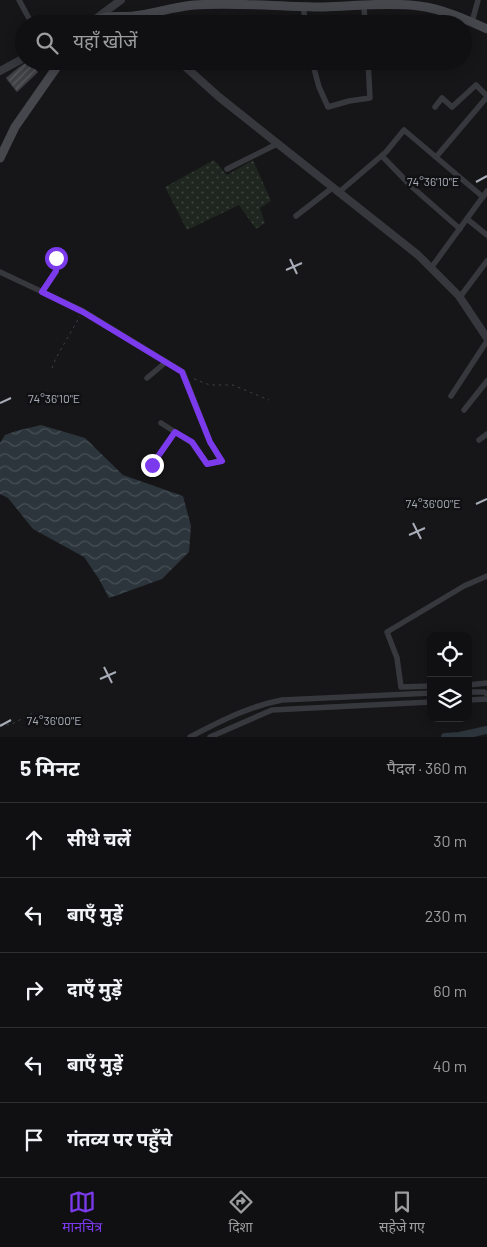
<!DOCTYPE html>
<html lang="hi">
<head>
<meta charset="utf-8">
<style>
  body { margin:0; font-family:Barlow,"Noto Sans Devanagari",sans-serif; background:#19191b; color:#f1f3f6 }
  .controls { position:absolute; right:15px; bottom:15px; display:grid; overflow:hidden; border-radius:10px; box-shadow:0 2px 12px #0003 }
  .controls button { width:45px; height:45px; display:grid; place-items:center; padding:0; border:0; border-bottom:1px solid #303032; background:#101012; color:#f1f3f6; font:25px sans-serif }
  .stop { position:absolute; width:15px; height:15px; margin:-11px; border:4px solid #7c3aed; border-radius:50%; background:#fff }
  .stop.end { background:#7c3aed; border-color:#fff; box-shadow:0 1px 5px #0008 }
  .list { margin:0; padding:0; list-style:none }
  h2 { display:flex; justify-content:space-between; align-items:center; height:65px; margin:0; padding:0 20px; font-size:21px }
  h2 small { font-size:16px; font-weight:400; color:#9c9d9f }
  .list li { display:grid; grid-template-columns:32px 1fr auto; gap:15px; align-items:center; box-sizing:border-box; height:75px; padding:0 20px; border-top:1px solid #303032 }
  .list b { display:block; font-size:19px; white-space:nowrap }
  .list em { font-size:16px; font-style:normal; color:#9c9d9f }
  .icon { flex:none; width:28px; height:28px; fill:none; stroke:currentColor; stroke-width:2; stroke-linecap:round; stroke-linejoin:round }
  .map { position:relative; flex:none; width:487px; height:737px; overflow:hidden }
  .search { position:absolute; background:#101012; box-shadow:0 2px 12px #0003; left:15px; right:15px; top:15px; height:55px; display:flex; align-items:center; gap:12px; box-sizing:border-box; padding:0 18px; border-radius:28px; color:#9c9d9f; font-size:19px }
  .sheet { height:440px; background:#101012 }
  nav { display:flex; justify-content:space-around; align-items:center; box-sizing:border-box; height:70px; border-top:1px solid #303032; background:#101012; font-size:14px; color:#9c9d9f }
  nav a { display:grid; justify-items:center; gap:2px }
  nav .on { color:#7c3aed }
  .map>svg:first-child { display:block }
  .grass { fill:url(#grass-dots) }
  .water { fill:url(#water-waves) }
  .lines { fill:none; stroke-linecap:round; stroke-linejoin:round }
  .canal { stroke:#2c353c; stroke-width:8 }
  .building { fill:url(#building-hatch); stroke:#303034 }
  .path { stroke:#3d3f44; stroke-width:1; stroke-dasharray:2.5 4; stroke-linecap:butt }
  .minor { stroke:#37383d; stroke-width:5.5 }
  .tertiary { stroke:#37383d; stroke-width:8 }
  .secondary { stroke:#45474d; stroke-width:9 }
  .route { stroke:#7c3aed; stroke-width:6 }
  .ticks { fill:none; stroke:#a8adb8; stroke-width:2 }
  .ticks-label { font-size:12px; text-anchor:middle; fill:#a8adb8; stroke:#111113; stroke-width:5; stroke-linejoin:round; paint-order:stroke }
</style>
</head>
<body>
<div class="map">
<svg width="487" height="737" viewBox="0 0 487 737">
  <defs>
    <pattern id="grass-dots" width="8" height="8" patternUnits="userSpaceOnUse" patternTransform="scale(1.25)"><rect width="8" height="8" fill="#1e261f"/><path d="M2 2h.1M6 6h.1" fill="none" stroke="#3c433d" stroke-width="1.8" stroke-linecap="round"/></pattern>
    <pattern id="water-waves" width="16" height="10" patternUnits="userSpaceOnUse" patternTransform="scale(1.25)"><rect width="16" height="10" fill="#2c353c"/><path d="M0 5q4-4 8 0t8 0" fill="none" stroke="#485056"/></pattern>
    <pattern id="building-hatch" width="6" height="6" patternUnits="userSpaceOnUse" patternTransform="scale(1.25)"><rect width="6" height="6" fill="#404145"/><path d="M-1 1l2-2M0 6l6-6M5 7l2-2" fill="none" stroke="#595a5e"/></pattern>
  </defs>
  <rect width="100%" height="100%" fill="#161618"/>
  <!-- grass -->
  <polygon class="grass" points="214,160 227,175 253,160 271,201 260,208 265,223 256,229 239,205 187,230 165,187"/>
  <!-- water -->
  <polygon class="water" points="41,425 85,438 123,475 183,496 191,526 189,552 162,579 109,598 99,579 84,557 33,529 8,498 0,494 0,443 5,435 16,431"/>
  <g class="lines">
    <!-- canal -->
    <polyline class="canal" points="445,737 459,736 487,730"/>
  </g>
  <!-- building -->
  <polygon class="building" points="28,61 38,72 17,92 6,78 18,68"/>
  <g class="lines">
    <!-- path -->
    <g class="path">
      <polyline points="52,368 56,358 80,316"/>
      <polyline points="194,379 210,385 233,385 269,400"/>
      <polyline points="0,724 10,725 33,713"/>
    </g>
    <!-- minor -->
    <g class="minor">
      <polyline points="19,0 32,24"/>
      <polyline points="364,6 365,24"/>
      <polyline points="303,7 306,24"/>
      <polyline points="472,22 478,0"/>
      <polyline points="312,61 319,87 328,107 349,101 370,98 368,61"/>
      <polyline points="435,107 442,98 452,107 476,85 487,96"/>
      <polyline points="382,156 411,186 460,229"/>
      <polyline points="436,157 487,97"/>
      <polyline points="227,169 277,144"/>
      <polyline points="338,193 386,152 404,130 483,197"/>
      <polyline points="296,216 332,188"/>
      <polyline points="467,219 487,235"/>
      <polyline points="431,268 487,191"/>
      <polyline points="0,272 83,311 183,372 210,442 221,461 207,464 192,443 175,432 152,465"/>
      <polyline points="42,292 56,271 56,258"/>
      <polyline points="460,297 487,261"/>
      <polyline points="147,378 166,362"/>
      <polyline points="451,396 487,341"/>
      <polyline points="464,410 487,381"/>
      <polyline points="161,423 175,432"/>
      <polyline points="479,440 487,434"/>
      <polyline points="468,685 487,683"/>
      <polyline points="431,686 401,687 397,658 387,632 464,586 487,576"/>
      <polyline points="468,692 484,692 487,694"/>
      <polyline points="468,700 487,699"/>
      <path d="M 190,737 C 219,722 249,706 282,700 L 431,693"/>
      <polyline points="210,737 272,710 431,702"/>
    </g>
    <!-- tertiary -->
    <g class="tertiary">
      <polyline points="134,16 141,24"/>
      <polyline points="94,20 121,0"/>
      <polyline points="179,61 219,97 418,255 459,296 487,338"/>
      <polyline points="0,71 24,58"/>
    </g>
    <!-- secondary -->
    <g class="secondary">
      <path d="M 90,24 C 102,13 120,18 134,16 C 155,13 174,7 194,5 C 237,2 280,7 324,7 C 355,6 388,2 419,6 C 443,9 465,19 487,29"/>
      <polyline points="0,158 15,127 61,61"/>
    </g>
  </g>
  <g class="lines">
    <!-- route -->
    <polyline class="route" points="56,258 56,271 42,292 83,312 182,372 210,442 222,461 207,464 192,442 175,432 152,465"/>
  </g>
  <!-- ticks -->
  <path class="ticks" d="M 476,182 L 487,176M 290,259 L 297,274M 286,270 L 302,263M 0,403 L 11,398M 476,504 L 487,499M 413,523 L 421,539M 409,535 L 425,528M 104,667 L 112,683M 100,679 L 116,672M 0,726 L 11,720"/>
  <g class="ticks-label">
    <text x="433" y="186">74°36'10"E</text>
    <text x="54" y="403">74°36'10"E</text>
    <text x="433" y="508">74°36'00"E</text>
    <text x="54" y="725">74°36'00"E</text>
  </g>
</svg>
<div class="controls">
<button><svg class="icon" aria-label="locate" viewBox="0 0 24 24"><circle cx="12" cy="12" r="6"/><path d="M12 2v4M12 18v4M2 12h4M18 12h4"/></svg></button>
<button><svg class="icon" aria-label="layers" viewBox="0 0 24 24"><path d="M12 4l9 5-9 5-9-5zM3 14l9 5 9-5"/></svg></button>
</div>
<div class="stop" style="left:56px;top:258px"></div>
<div class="stop end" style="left:152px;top:465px"></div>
<div class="search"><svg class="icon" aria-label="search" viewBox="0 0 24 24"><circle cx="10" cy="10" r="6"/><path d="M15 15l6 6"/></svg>यहाँ खोजें</div>
</div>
<section class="sheet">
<h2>5 मिनट<small>पैदल · 360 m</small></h2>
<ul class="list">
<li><svg class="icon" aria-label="ahead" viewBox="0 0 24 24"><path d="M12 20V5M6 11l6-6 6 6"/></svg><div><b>सीधे चलें</b></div><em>30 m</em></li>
<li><svg class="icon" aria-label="left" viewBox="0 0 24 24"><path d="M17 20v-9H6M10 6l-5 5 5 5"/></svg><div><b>बाएँ मुड़ें</b></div><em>230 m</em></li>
<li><svg class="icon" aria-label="right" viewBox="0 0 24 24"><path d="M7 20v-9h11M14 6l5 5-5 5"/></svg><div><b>दाएँ मुड़ें</b></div><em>60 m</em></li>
<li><svg class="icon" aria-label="left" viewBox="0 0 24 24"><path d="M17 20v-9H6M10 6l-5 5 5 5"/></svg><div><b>बाएँ मुड़ें</b></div><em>40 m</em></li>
<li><svg class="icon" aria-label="arrive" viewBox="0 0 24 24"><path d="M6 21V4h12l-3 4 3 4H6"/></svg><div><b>गंतव्य पर पहुँचे</b></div></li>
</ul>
</section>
<nav>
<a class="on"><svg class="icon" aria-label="map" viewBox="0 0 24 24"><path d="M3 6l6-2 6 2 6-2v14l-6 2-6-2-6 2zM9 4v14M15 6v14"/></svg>मानचित्र</a>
<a><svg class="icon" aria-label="directions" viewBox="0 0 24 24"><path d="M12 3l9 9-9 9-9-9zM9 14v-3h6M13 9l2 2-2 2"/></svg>दिशा</a>
<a><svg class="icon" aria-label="saved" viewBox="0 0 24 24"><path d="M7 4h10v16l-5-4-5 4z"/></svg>सहेजे गए</a>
</nav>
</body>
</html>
